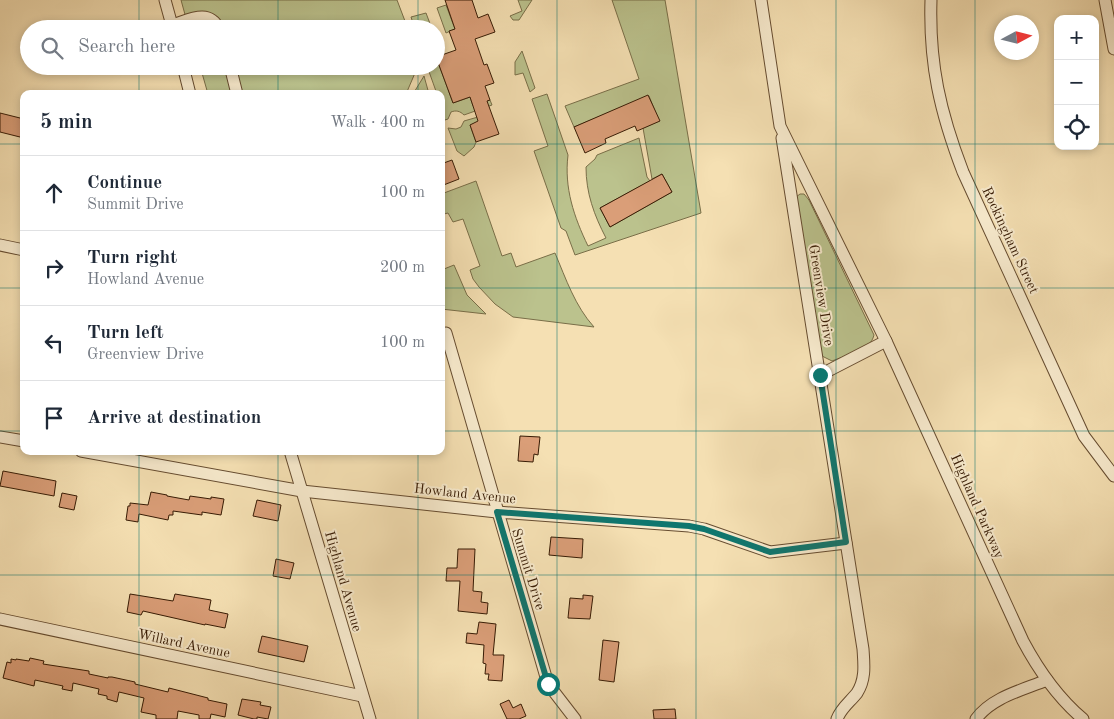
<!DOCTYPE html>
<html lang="en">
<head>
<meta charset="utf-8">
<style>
  body { margin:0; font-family:"Old Standard TT",serif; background:#f2f2f3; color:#1f2937 }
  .controls { position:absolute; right:15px; top:15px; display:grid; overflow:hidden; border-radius:10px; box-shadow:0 2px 8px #0003 }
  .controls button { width:45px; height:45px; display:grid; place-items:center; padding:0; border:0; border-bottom:1px solid #e0e1e3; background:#fff; color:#1f2937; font:25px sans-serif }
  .compass { position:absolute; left:994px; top:15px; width:45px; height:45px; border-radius:50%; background:#fff; box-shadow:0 2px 8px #0003; rotate:83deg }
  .stop { position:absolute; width:15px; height:15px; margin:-11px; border:4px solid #0f766e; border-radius:50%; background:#fff }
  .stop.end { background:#0f766e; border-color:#fff; box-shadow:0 1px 5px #0008 }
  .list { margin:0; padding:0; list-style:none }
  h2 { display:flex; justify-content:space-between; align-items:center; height:65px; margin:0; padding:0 20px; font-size:21px }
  h2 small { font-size:16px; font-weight:400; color:#747a83 }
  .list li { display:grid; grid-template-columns:32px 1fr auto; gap:15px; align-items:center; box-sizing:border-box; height:75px; padding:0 20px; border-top:1px solid #e0e1e3 }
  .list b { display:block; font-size:19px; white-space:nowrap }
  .list p { margin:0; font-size:16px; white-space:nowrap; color:#747a83 }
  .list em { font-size:16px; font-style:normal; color:#747a83 }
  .icon { flex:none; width:28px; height:28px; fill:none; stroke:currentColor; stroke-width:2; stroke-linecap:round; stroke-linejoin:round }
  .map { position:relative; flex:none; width:1114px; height:719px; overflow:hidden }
  .search { position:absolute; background:#fff; box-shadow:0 2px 8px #0003; left:20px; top:20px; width:425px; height:55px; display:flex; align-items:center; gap:12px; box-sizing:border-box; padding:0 18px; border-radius:28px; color:#747a83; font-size:19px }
  .panel { position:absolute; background:#fff; box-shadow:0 2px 8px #0003; left:20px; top:90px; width:425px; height:365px; border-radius:10px }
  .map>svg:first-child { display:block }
  .green { fill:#bbc28d; stroke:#796e48 }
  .building { fill:#da9e78; stroke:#371b04 }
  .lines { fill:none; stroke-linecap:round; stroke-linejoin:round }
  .minor-casing { stroke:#664c30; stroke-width:13 }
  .minor { stroke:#f8ebce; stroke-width:11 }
  .route { stroke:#0f766e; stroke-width:6 }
  .grid { fill:none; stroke:#0f766e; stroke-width:1; stroke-opacity:0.55 }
  .labels { text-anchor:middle; stroke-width:4; stroke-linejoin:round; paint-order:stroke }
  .street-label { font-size:14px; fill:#371b04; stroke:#f8ebce }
</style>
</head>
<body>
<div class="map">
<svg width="1114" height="719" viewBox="0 0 1114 719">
  <rect width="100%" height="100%" fill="#f5e0b3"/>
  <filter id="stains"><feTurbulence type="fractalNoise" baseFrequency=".004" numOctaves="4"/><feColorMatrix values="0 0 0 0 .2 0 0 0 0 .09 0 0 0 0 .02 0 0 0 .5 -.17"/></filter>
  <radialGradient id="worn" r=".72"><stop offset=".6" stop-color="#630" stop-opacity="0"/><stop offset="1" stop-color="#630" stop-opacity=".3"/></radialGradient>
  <!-- green -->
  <g class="green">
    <polygon points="181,0 397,0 408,29 189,29"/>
    <polygon points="518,0 532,0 519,20 513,20 510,16 522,11"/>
    <path d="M 612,0 L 665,0 L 701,213 L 575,255 L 566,231 L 561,228 L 534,151 L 548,146 L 532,99 L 547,94 L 568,155 C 564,188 574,217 588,246 L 606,238 C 594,215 586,193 586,167 L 595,159 L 597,155 L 639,138 L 647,177 L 650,181 L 600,208 L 610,227 L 672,192 L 662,174 L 652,179 L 643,128 L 659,121 L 649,96 L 574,127 L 565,106 L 639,79 Z"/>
    <polygon points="446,5 455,29 446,33 437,8"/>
    <polygon points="426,13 432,29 415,29 411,17"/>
    <polygon points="522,51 535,88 530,92 523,73 515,75 515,62"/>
    <path d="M 436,57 L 453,103 L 470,97 L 473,106 L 490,100 L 492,105 L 464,115 C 460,111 456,110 451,112 L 448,119 L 445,120 L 441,108 L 441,94 L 437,94 L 427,66 L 436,66 Z"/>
    <polygon points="200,66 418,66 406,94 208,94"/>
    <polygon points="424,76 429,94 413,94"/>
    <polygon points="478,117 480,121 470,125 476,142 474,147 464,156 457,151 448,128 456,129 461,127 464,121"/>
    <path d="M 476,181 L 502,256 L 511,253 L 516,267 L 555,253 C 566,279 575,306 594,327 L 513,317 L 495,304 L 479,287 L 473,279 L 470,270 L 480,266 L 463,219 L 453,222 L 448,213 L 444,214 L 441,206 L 441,186 L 444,193 Z"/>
    <path d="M 800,194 L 804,194 L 809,200 L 874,335 C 870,352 846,355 832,361 L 822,356 L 796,197 Z"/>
    <polygon points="441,261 444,269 454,265 467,295 486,314 441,309"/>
  </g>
  <!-- building -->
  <g class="building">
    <polygon points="445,0 472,0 478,18 488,14 495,32 475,39 484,65 487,64 494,83 485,86 490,100 487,101 499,134 476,142 470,125 478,121 470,97 453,103 436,57 456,50 449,31 455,29"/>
    <polygon points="648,95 660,121 637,131 635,126 605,139 606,143 585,153 574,127"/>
    <polygon points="0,113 24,119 24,138 0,132"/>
    <polygon points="452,160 459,179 441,186 441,164"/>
    <polygon points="662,174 672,192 610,227 600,208"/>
    <polygon points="520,436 540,437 538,455 534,454 533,462 518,461"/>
    <polygon points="3,471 56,481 54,496 0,486"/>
    <polygon points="151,492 167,495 167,496 189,500 190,496 211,499 211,497 224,499 221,515 202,512 202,515 173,511 173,515 169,515 168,520 139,514 138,522 126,520 128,506 130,506 130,503 148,505"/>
    <polygon points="62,493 77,496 74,510 59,507"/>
    <polygon points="257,500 281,505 278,521 253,516"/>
    <polygon points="551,537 583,539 582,558 549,555"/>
    <polygon points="458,549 475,549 473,591 482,592 481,602 488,603 487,614 458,611 460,581 446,581 447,568 457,568"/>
    <polygon points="276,559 294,563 290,579 273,576"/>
    <polygon points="130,594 173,601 175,594 211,600 209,610 228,614 225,628 205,624 205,625 143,611 141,615 127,612"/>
    <polygon points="583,595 593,596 590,619 568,618 570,598 583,599"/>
    <polygon points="479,622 496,624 493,655 504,655 502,681 488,680 489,674 485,674 486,664 483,663 484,645 466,643 467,633 477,634"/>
    <polygon points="262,636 308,646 304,662 258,652"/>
    <polygon points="603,640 619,642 614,682 599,680"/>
    <polygon points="30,658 44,661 43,664 89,671 89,674 108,678 108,677 112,677 135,682 135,684 168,692 169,688 208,698 208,700 227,704 225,717 211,714 210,719 199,719 199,715 178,711 177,719 156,719 156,715 141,712 144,698 119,692 117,702 107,699 107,696 98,694 99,689 73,683 72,691 62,689 63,686 35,680 34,686 3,678 7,662 11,663 11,659 16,660 16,659 29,661"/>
    <polygon points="242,699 261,702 260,705 271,707 268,719 257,717 257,719 254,719 238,715"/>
    <polygon points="509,700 513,708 521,704 526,716 519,719 507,719 500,704"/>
    <polygon points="675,709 676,719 654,719 653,710"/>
  </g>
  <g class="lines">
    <!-- minor casing -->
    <g class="minor-casing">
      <g id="minor">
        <polyline points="165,0 173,29"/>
        <path d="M 761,0 L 780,126 L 886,341 L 1023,641 C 1039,671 1057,697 1083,719"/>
        <path d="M 931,0 C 929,64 940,112 963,172 L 1084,436 L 1114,476"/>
        <polyline points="1105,0 1114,49"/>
        <path d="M 172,25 C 189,20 209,8 219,29"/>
        <polyline points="183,66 190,94"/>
        <polyline points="230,66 237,94"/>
        <path d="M 782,138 L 863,649 C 864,664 866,679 857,693 C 850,702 841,708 837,719"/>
        <polyline points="0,245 24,250"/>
        <polyline points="446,333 548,684 575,719"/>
        <polyline points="820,375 886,341"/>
        <polyline points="0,437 24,441"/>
        <polyline points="81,451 302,491 497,512 689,526 704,529 770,552 846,543"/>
        <polyline points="290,451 370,719"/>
        <polyline points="0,619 362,696"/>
        <path d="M 976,719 C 992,697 1023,690 1047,680"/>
      </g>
    </g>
    <!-- minor -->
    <use href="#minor" class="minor"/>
  </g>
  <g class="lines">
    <!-- route -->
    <polyline class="route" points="548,684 497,512 689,526 704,529 770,552 846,542 820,375"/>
  </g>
  <!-- grid -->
  <path class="grid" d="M 139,0 L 139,29M 278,0 L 278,29M 418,0 L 418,29M 557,0 L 557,719M 696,0 L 696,719M 836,0 L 836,719M 975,0 L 975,719M 139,66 L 139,94M 278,66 L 278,94M 418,66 L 418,94M 0,144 L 24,144M 441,144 L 1058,144M 1095,144 L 1114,144M 0,288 L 24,288M 441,288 L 1114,288M 0,431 L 24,431M 441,431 L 1114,431M 139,451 L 139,719M 278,451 L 278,719M 418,451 L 418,719M 0,575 L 1114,575"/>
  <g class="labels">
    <!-- street labels -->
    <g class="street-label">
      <text transform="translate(1011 240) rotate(65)" y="5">Rockingham Street</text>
      <text transform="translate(822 295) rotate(81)" y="5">Greenview Drive</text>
      <text transform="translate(465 493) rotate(6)" y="5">Howland Avenue</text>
      <text transform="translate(978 506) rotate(66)" y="5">Highland Parkway</text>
      <text transform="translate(529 569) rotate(73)" y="5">Summit Drive</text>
      <text transform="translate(344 581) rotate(74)" y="5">Highland Avenue</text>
      <text transform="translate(184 643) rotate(12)" y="5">Willard Avenue</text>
    </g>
  </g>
  <rect width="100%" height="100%" filter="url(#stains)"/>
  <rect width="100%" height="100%" fill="url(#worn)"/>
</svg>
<div class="controls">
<button>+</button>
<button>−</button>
<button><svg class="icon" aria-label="locate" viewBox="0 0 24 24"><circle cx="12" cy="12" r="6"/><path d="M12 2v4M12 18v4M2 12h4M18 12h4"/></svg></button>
</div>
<svg class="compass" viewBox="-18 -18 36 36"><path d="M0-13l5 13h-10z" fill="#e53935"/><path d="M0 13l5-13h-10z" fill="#747a83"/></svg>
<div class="stop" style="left:548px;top:684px"></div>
<div class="stop end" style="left:820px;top:375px"></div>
<div class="search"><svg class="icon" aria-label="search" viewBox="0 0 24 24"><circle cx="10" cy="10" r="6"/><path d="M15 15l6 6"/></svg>Search here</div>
<section class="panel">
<h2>5 min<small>Walk · 400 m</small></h2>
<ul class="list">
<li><svg class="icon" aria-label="ahead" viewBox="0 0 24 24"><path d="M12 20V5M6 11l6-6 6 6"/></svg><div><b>Continue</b><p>Summit Drive</p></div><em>100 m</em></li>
<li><svg class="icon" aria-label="right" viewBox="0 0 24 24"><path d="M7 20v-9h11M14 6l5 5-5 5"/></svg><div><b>Turn right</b><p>Howland Avenue</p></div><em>200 m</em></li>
<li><svg class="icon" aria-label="left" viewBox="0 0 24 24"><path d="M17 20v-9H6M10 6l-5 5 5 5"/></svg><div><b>Turn left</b><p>Greenview Drive</p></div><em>100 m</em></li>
<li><svg class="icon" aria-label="arrive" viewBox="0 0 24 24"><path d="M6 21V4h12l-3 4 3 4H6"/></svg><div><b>Arrive at destination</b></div></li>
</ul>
</section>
</div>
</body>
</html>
